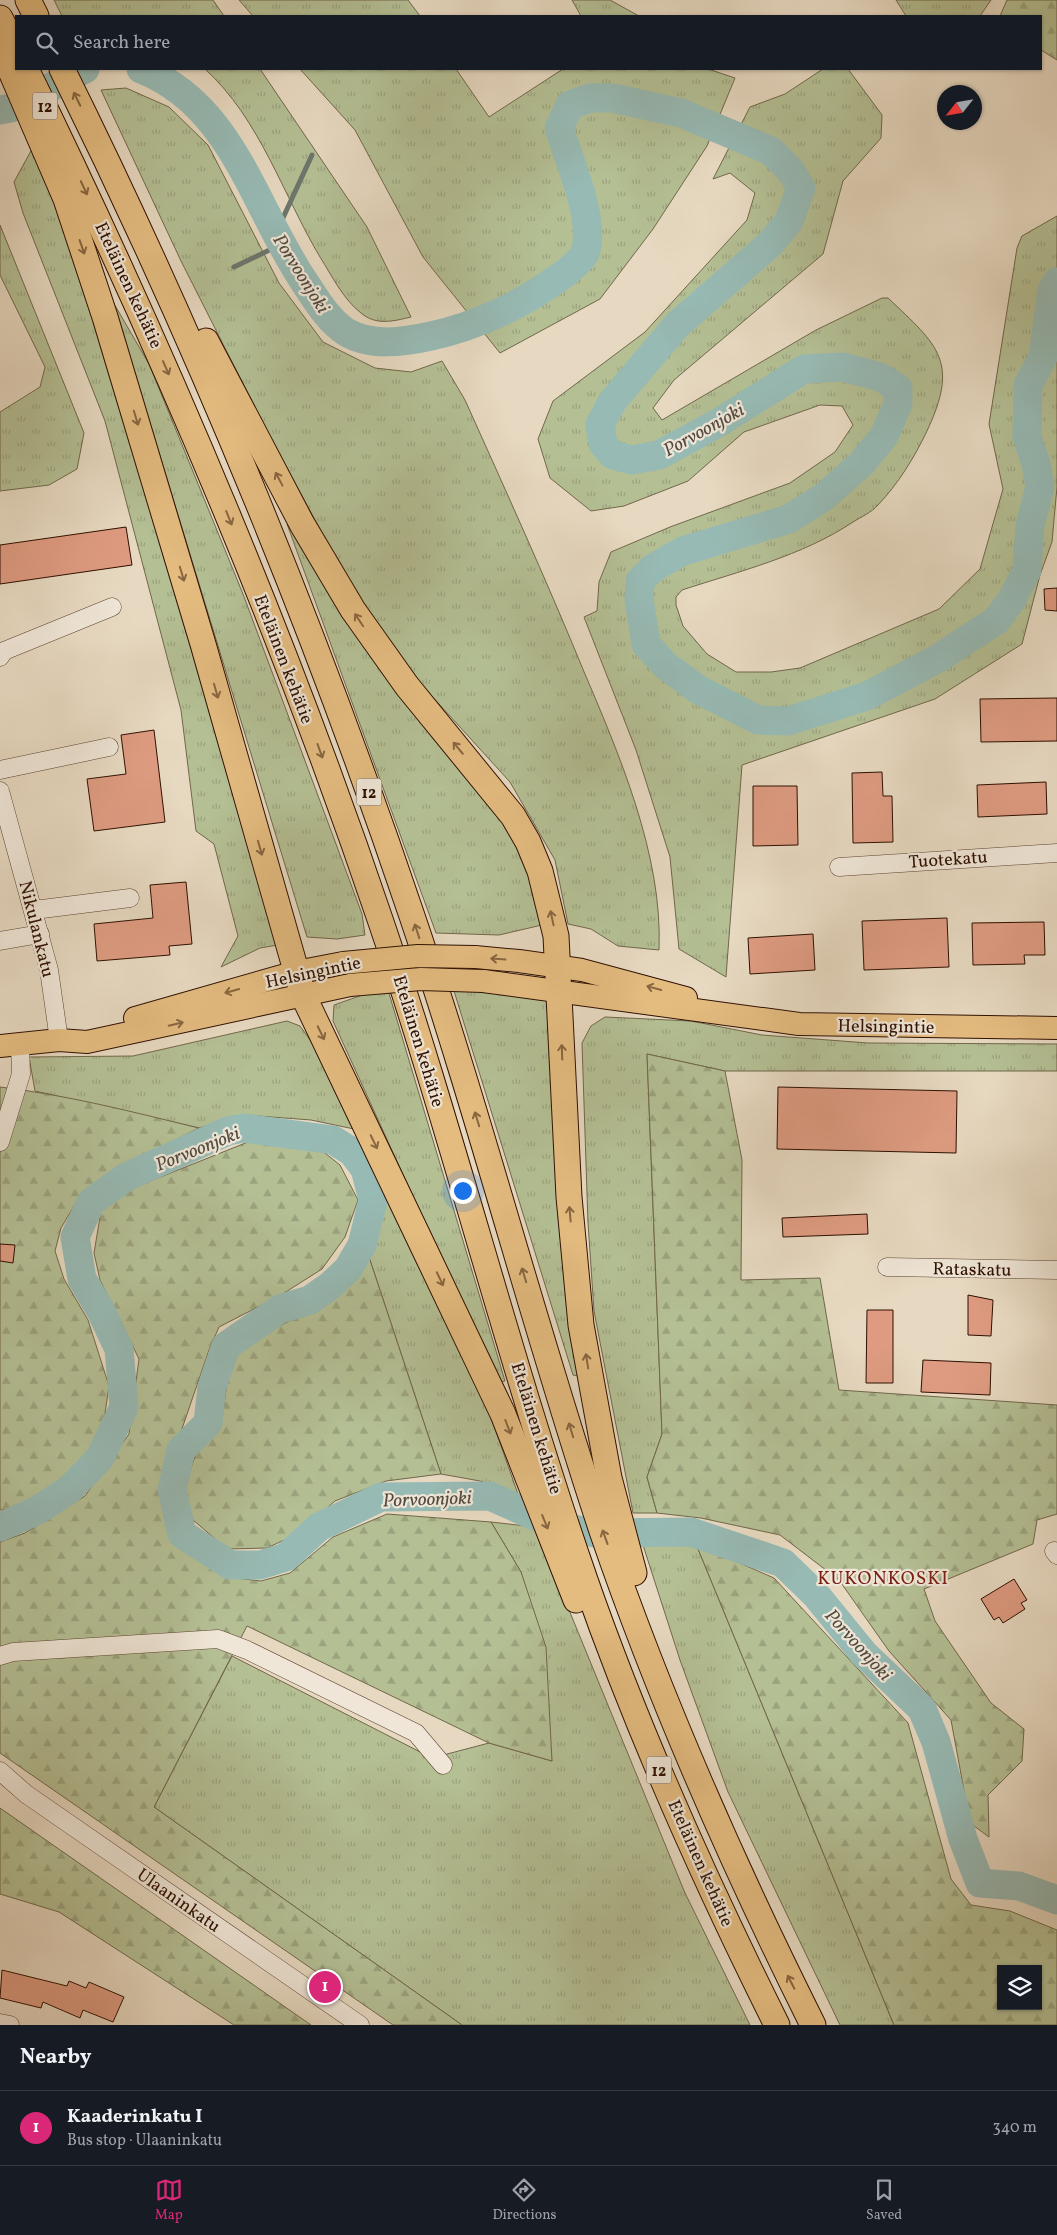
<!DOCTYPE html>
<html lang="en">
<head>
<meta charset="utf-8">
<style>
  body { margin:0; font-family:Vollkorn,serif; background:#20242c; color:#f1f3f6 }
  .controls { position:absolute; right:15px; bottom:15px; display:grid; overflow:hidden; border-radius:0px; box-shadow:0 1px 4px #0004 }
  .controls button { width:45px; height:45px; display:grid; place-items:center; padding:0; border:0; border-bottom:1px solid #363941; background:#171b24; color:#f1f3f6; font:25px sans-serif }
  .compass { position:absolute; left:937px; top:85px; width:45px; height:45px; border-radius:50%; background:#171b24; box-shadow:0 1px 4px #0004; rotate:239deg }
  .you { position:absolute; left:462px; top:1190px; width:18px; height:18px; margin:-12px; border:4px solid #fff; border-radius:50%; background:#1a73e8; box-shadow:0 0 0 8px #1a73e833 }
  .badge { display:grid; place-items:center; width:32px; height:32px; border-radius:50%; background:#db2777; color:#fff; font-size:16px; font-weight:700 }
  .pin { position:absolute; translate:-50% -50%; border:2px solid #fff; box-shadow:0 1px 5px #0006 }
  .list { margin:0; padding:0; list-style:none }
  h2 { display:flex; justify-content:space-between; align-items:center; height:65px; margin:0; padding:0 20px; font-size:21px }
  h2 small { font-size:16px; font-weight:400; color:#9ea1a6 }
  .list li { display:grid; grid-template-columns:32px 1fr auto; gap:15px; align-items:center; box-sizing:border-box; height:75px; padding:0 20px; border-top:1px solid #363941 }
  .list b { display:block; font-size:19px; white-space:nowrap }
  .list p { margin:0; font-size:16px; white-space:nowrap; color:#9ea1a6 }
  .list em { font-size:16px; font-style:normal; color:#9ea1a6 }
  .icon { flex:none; width:28px; height:28px; fill:none; stroke:currentColor; stroke-width:2; stroke-linecap:round; stroke-linejoin:round }
  .map { position:relative; flex:none; width:1057px; height:2025px; overflow:hidden }
  .search { position:absolute; background:#171b24; box-shadow:0 1px 4px #0004; left:15px; right:15px; top:15px; height:55px; display:flex; align-items:center; gap:12px; box-sizing:border-box; padding:0 18px; border-radius:0px; color:#9ea1a6; font-size:19px }
  .sheet { height:140px; background:#171b24 }
  nav { display:flex; justify-content:space-around; align-items:center; box-sizing:border-box; height:70px; border-top:1px solid #363941; background:#171b24; font-size:14px; color:#9ea1a6 }
  nav a { display:grid; justify-items:center; gap:2px }
  nav .on { color:#db2777 }
  .map>svg:first-child { display:block }
  .grass { fill:url(#grass-tufts); stroke:#71674a }
  .forest { fill:url(#forest-firs); stroke:#71674a; fill-rule:evenodd }
  .lines { fill:none; stroke-linecap:round; stroke-linejoin:round }
  .stream { stroke:#6d766c; stroke-width:5 }
  .river { stroke:#97bab4; stroke-width:29 }
  .building { fill:#de9b81; stroke:#2e0f01 }
  .minor-casing { stroke:#5c4231; stroke-width:19 }
  .major-casing { stroke:#2e0f01; stroke-width:24 }
  .highway-casing { stroke:#2e0f01; stroke-width:27 }
  .minor { stroke:#efe6d7; stroke-width:18 }
  .major { stroke:#e4bc80; stroke-width:22 }
  .highway { stroke:#e4bc80; stroke-width:25 }
  .major-bridge-casing { stroke:#2e0f01; stroke-width:24; stroke-linecap:butt }
  .major-bridge { stroke:#e4bc80; stroke-width:22 }
  .oneway { stroke:#896640 }
  .labels { text-anchor:middle; stroke-width:4.5; stroke-linejoin:round; paint-order:stroke }
  .shield { fill:#efe6d7; stroke:#685041; stroke-width:1 }
  .shield-label { font-size:16px; font-weight:bold; fill:#2e0f01 }
  .street-label { font-size:18px; fill:#2e0f01; stroke:#efe6d7 }
  .water-label { font-size:19px; font-style:italic; fill:#534b40; stroke:#efe6d7 }
  .neighbourhood-label { font-size:19px; letter-spacing:1px; fill:#7a1f14; stroke:#efe6d7 }
</style>
</head>
<body>
<div class="map">
<svg width="1057" height="2025" viewBox="0 0 1057 2025">
  <defs>
    <pattern id="grass-tufts" width="24" height="20" patternUnits="userSpaceOnUse" patternTransform="scale(1.25)"><rect width="24" height="20" fill="#b4bf94"/><path d="M3 7l-1-3M5 7V3M7 7l1-3M15 17l-1-3M17 17v-4M19 17l1-3" fill="none" stroke="#9ba37e"/></pattern>
    <pattern id="forest-firs" width="22" height="20" patternUnits="userSpaceOnUse" patternTransform="scale(1.25)"><rect width="22" height="20" fill="#b4bf94"/><path d="M5 1l3.5 6h-7zM16 11l3.5 6h-7z" fill="#9ba37e"/></pattern>
  </defs>
  <rect width="100%" height="100%" fill="#e7d9c1"/>
  <filter id="stains"><feTurbulence type="fractalNoise" baseFrequency=".004" numOctaves="4"/><feColorMatrix values="0 0 0 0 .2 0 0 0 0 .09 0 0 0 0 .02 0 0 0 .5 -.17"/></filter>
  <radialGradient id="worn" r=".72"><stop offset=".6" stop-color="#630" stop-opacity="0"/><stop offset="1" stop-color="#630" stop-opacity=".3"/></radialGradient>
  <!-- grass -->
  <g class="grass">
    <polygon points="54,0 213,0 224,16 62,16"/>
    <polygon points="239,0 408,0 420,16 253,16"/>
    <polygon points="572,0 610,0 639,16 581,16"/>
    <polygon points="896,0 991,0 980,16 906,16"/>
    <path d="M 205,69 L 260,69 L 367,227 L 411,317 C 394,321 376,326 361,313 C 343,299 332,276 320,257 C 283,195 260,119 205,69 Z"/>
    <polygon points="300,69 456,69 489,117 563,69 708,69 735,78 707,146 653,229 600,299 500,353 423,257 355,130"/>
    <path d="M 823,69 L 848,69 L 882,115 L 881,138 L 843,181 L 823,254 L 674,380 L 653,408 L 662,420 L 816,330 L 882,298 L 888,298 C 939,346 960,362 926,433 C 914,458 898,484 878,505 C 872,512 861,517 853,522 C 802,556 740,571 682,590 L 676,597 L 676,605 L 683,626 L 707,654 L 736,672 L 771,672 L 800,668 L 939,609 L 980,569 L 1003,489 L 989,424 L 1017,248 L 1022,236 L 1057,216 L 1057,487 L 1052,542 L 1040,575 L 1022,644 L 935,699 L 742,765 L 726,977 L 679,949 L 670,857 L 636,750 L 584,617 L 597,611 L 599,582 L 611,552 L 670,527 L 790,483 L 835,452 L 853,425 L 842,406 L 820,405 L 744,432 L 688,481 L 624,506 L 591,511 L 550,478 L 538,439 L 553,401 L 645,332 L 747,220 L 755,193 L 730,173 L 713,179 L 750,107 L 785,94 Z"/>
    <path d="M 126,88 L 169,107 L 208,145 L 279,283 L 323,342 L 375,368 L 411,372 L 442,361 L 465,400 C 505,489 545,577 582,667 C 619,754 663,855 659,950 L 618,946 L 591,929 L 568,924 L 555,860 L 510,782 L 419,682 L 351,586 L 271,439 L 181,261 L 101,90 Z"/>
    <polygon points="32,149 78,262 278,945 260,948 221,967 238,936 214,844 196,831 181,710 105,421 23,213 14,182"/>
    <polygon points="0,225 84,433 77,469 49,485 0,491 0,412 40,387 45,367 0,275"/>
    <polygon points="113,302 149,364 243,594 362,914 365,935 337,939 307,937"/>
    <polygon points="287,524 293,528 447,750 523,849 542,925 499,935 436,933"/>
    <polygon points="388,990 505,1381 498,1383 333,1021 334,1005 368,993"/>
    <polygon points="454,991 500,992 550,998 578,1376 573,1375"/>
    <polygon points="605,1017 691,1021 762,1035 868,1043 1057,1044 1057,1071 725,1071 647,1054 662,1434 647,1477 657,1513 633,1513 594,1311 588,1223 582,1043 591,1026"/>
    <polygon points="287,1021 300,1026 319,1052 354,1129 311,1120 245,1115 199,1128 35,1091 29,1057 133,1056"/>
    <polygon points="379,1180 447,1317 494,1426 519,1497 480,1481 441,1474 368,1254 384,1210"/>
    <polygon points="491,1522 535,1527 685,1893 750,2025 462,2025 154,1807 232,1656 432,1758 489,1743 552,1761 521,1572"/>
    <polygon points="642,1542 696,1544 894,2025 840,2025 728,1792 680,1660"/>
  </g>
  <!-- forest -->
  <g class="forest">
    <polygon points="1007,0 1057,0 1057,60 1041,50 1041,16 1000,16"/>
    <polygon points="647,1054 725,1071 742,1160 741,1280 820,1278 839,1390 1057,1405 1057,1514 1037,1520 1033,1544 924,1589 935,1621 991,1703 1024,1729 1022,1761 988,1795 989,1837 970,1823 951,1720 889,1651 839,1580 780,1535 701,1518 657,1513 647,1477 662,1434"/>
    <path d="M 0,1087 C 67,1095 133,1112 199,1128 L 132,1162 L 81,1194 L 61,1228 L 55,1251 L 64,1279 L 88,1320 L 109,1386 L 103,1427 L 78,1469 L 20,1509 L 0,1510 Z"/>
    <polygon points="263,1136 315,1145 340,1165 358,1200 345,1237 322,1269 281,1295 219,1327 209,1350 161,1490 173,1542 227,1577 261,1581 290,1573 333,1537 387,1514 491,1522 521,1572 546,1647 552,1761 489,1743 247,1626 154,1807 462,2025 393,2025 0,1753 0,1542 25,1533 85,1496 129,1434 139,1359 100,1280 94,1253 101,1211 128,1190"/>
    <polygon points="368,1254 441,1474 386,1481 335,1501 297,1534 267,1548 227,1549 193,1520 184,1488 198,1448 221,1426 230,1361 245,1345 335,1296"/>
    <path d="M 696,1544 L 774,1578 L 908,1723 L 951,1879 L 971,1905 L 1010,1911 L 1057,1930 L 1057,2025 L 894,2025 ZM 1001,1969 L 1038,1969 L 1038,2006 L 1001,2006 Z"/>
    <polygon points="0,1808 311,2025 234,2025 59,1912 0,1894"/>
  </g>
  <g class="lines">
    <!-- stream -->
    <g class="stream">
      <polyline points="276,233 312,155"/>
      <polyline points="234,267 282,244"/>
    </g>
    <!-- river -->
    <g class="river">
      <path d="M 141,69 C 233,105 254,208 305,283 C 317,301 328,320 346,332 C 371,347 404,342 431,336 C 478,326 525,303 564,274 C 570,269 582,260 585,253 C 596,220 569,161 559,128 L 570,105 L 590,98 L 613,98 L 681,113 L 771,151 L 790,170 L 801,188 L 789,221 L 770,244 L 677,325 L 612,402 L 600,425 L 603,444 L 613,455 L 632,460 L 659,455 L 718,423 L 804,369 L 843,367 L 880,377 L 898,388 L 898,404 L 884,436 L 861,464 L 825,496 L 789,519 L 683,551 L 653,568 L 640,581 L 639,600 L 646,644 L 666,666 L 699,690 L 758,720 L 788,721 L 867,696 L 937,659 L 997,620 L 1012,599 L 1027,570 L 1030,525 L 1040,487 L 1036,464 L 1027,437 L 1028,385 L 1043,357 L 1052,290 L 1057,282"/>
      <polyline points="0,110 11,108 85,69"/>
      <polyline points="0,1527 36,1511 69,1490 100,1458 124,1407 119,1349 101,1311 82,1279 75,1237 91,1202 126,1177 228,1131 244,1128 333,1140 352,1152 365,1169 373,1200 362,1245 348,1269 330,1286 310,1300 280,1309 226,1346 212,1387 208,1423 181,1450 172,1490 182,1534 230,1565 260,1565 286,1557 319,1527 381,1497 490,1496 557,1526 594,1533 691,1532 783,1563 816,1595 864,1654 922,1709 936,1742 963,1839 980,1883 1019,1886 1057,1900"/>
    </g>
  </g>
  <!-- building -->
  <g class="building">
    <polygon points="126,527 132,565 0,584 0,545"/>
    <polygon points="1057,588 1057,611 1045,610 1044,589"/>
    <polygon points="1057,698 1057,741 981,742 980,699"/>
    <polygon points="154,730 165,822 94,831 87,779 126,774 121,735"/>
    <polygon points="882,772 883,796 892,796 893,842 853,843 852,773"/>
    <polygon points="1046,782 1047,814 978,817 977,785"/>
    <polygon points="753,786 797,786 798,845 753,846"/>
    <polygon points="186,882 192,944 169,946 170,955 97,961 94,924 153,918 150,885"/>
    <polygon points="947,918 949,967 864,970 862,921"/>
    <polygon points="1044,922 1045,955 1024,955 1025,964 973,965 972,923"/>
    <polygon points="813,934 815,970 750,974 748,938"/>
    <polygon points="778,1087 957,1091 956,1153 777,1149"/>
    <polygon points="867,1214 868,1234 783,1237 782,1218"/>
    <polygon points="0,1244 15,1245 13,1263 0,1261"/>
    <polygon points="968,1295 993,1300 991,1336 968,1335"/>
    <polygon points="867,1310 893,1310 893,1383 866,1383"/>
    <polygon points="923,1360 991,1363 990,1395 921,1392"/>
    <polygon points="1014,1579 1027,1600 1021,1603 1025,1609 1003,1623 999,1617 994,1620 981,1599"/>
    <polygon points="2,1970 67,1986 69,1981 86,1988 89,1982 124,1997 113,2022 83,2010 80,2018 43,2002 41,2008 0,1998"/>
  </g>
  <g class="lines">
    <!-- minor casing -->
    <g class="minor-casing">
      <g id="minor">
        <polyline points="0,657 4,651 112,607"/>
        <polyline points="0,770 109,747"/>
        <polyline points="0,791 49,970 59,1040"/>
        <polyline points="839,867 1057,853"/>
        <polyline points="34,910 130,898"/>
        <polyline points="0,941 40,934"/>
        <polyline points="0,1142 21,1074 20,1044"/>
        <polyline points="887,1267 1057,1270"/>
        <polyline points="1054,1551 1057,1555"/>
        <polyline points="0,1656 13,1652 218,1639 247,1650 416,1733 443,1765"/>
        <polyline points="0,1771 26,1794 360,2025"/>
        <polyline points="0,2023 10,2025"/>
      </g>
    </g>
    <!-- major casing -->
    <g class="major-casing">
      <g id="major">
        <polyline points="475,957 519,961 582,970 686,998"/>
        <polyline points="483,981 799,1024 1057,1028"/>
        <polyline points="135,1018 296,972 343,963"/>
        <polyline points="0,1046 59,1040 87,1042 350,985"/>
      </g>
    </g>
    <!-- highway casing -->
    <g class="highway-casing">
      <g id="highway">
        <polyline points="28,0 36,16"/>
        <polyline points="0,18 16,49"/>
        <polyline points="0,46 66,199 105,317 203,644 303,995 503,1414 576,1600"/>
        <path d="M 26,69 C 162,347 283,632 382,925 C 455,1141 510,1364 585,1580 C 638,1732 705,1881 777,2025"/>
        <path d="M 62,69 C 198,343 314,626 412,916 C 481,1119 534,1327 602,1531 C 660,1700 733,1865 813,2025"/>
        <polyline points="206,341 302,524 353,610 407,686 513,816 528,842 540,871 556,936 569,1197 581,1325 609,1478 634,1573"/>
      </g>
    </g>
    <!-- minor -->
    <use href="#minor" class="minor"/>
    <!-- major -->
    <use href="#major" class="major"/>
    <!-- highway -->
    <use href="#highway" class="highway"/>
    <!-- major-bridge casing -->
    <g class="major-bridge-casing">
      <g id="major-bridge">
        <polyline points="343,963 418,956 475,957"/>
        <polyline points="350,985 421,979 483,981"/>
      </g>
    </g>
    <!-- major-bridge -->
    <use href="#major-bridge" class="major-bridge"/>
  </g>
  <!-- one-way arrows -->
  <defs><path id="oneway-shaft" d="M-6 0H5M1.5-3L5.5 0L1.5 3" fill="none" stroke-width="1.6" stroke-linecap="round" stroke-linejoin="round" transform="scale(1.25)"/></defs>
  <g class="oneway">
    <use href="#oneway-shaft" transform="translate(77 99) rotate(-116)"/>
    <use href="#oneway-shaft" transform="translate(84 188) rotate(65)"/>
    <use href="#oneway-shaft" transform="translate(82 247) rotate(71)"/>
    <use href="#oneway-shaft" transform="translate(166 368) rotate(66)"/>
    <use href="#oneway-shaft" transform="translate(136 418) rotate(73)"/>
    <use href="#oneway-shaft" transform="translate(279 479) rotate(-118)"/>
    <use href="#oneway-shaft" transform="translate(229 518) rotate(68)"/>
    <use href="#oneway-shaft" transform="translate(182 574) rotate(73)"/>
    <use href="#oneway-shaft" transform="translate(359 620) rotate(-124)"/>
    <use href="#oneway-shaft" transform="translate(216 691) rotate(74)"/>
    <use href="#oneway-shaft" transform="translate(458 748) rotate(-130)"/>
    <use href="#oneway-shaft" transform="translate(320 751) rotate(70)"/>
    <use href="#oneway-shaft" transform="translate(260 848) rotate(74)"/>
    <use href="#oneway-shaft" transform="translate(552 918) rotate(-102)"/>
    <use href="#oneway-shaft" transform="translate(417 931) rotate(-108)"/>
    <use href="#oneway-shaft" transform="translate(498 959) rotate(-176)"/>
    <use href="#oneway-shaft" transform="translate(654 988) rotate(-165)"/>
    <use href="#oneway-shaft" transform="translate(232 991) rotate(164)"/>
    <use href="#oneway-shaft" transform="translate(176 1024) rotate(-13)"/>
    <use href="#oneway-shaft" transform="translate(321 1033) rotate(64)"/>
    <use href="#oneway-shaft" transform="translate(562 1052) rotate(-92)"/>
    <use href="#oneway-shaft" transform="translate(477 1119) rotate(-107)"/>
    <use href="#oneway-shaft" transform="translate(374 1142) rotate(64)"/>
    <use href="#oneway-shaft" transform="translate(570 1214) rotate(-95)"/>
    <use href="#oneway-shaft" transform="translate(524 1275) rotate(-107)"/>
    <use href="#oneway-shaft" transform="translate(440 1279) rotate(65)"/>
    <use href="#oneway-shaft" transform="translate(587 1361) rotate(-99)"/>
    <use href="#oneway-shaft" transform="translate(508 1427) rotate(69)"/>
    <use href="#oneway-shaft" transform="translate(571 1430) rotate(-107)"/>
    <use href="#oneway-shaft" transform="translate(545 1522) rotate(68)"/>
    <use href="#oneway-shaft" transform="translate(605 1537) rotate(-110)"/>
    <use href="#oneway-shaft" transform="translate(791 1982) rotate(-117)"/>
  </g>
  <g class="labels">
    <!-- shield labels -->
    <g class="shield">
      <rect x="32.5" y="92.5" width="25" height="27" rx="4"/>
      <rect x="356.5" y="778.5" width="25" height="27" rx="4"/>
      <rect x="646.5" y="1756.5" width="25" height="27" rx="4"/>
    </g>
    <g class="shield-label">
      <text x="45" y="112">12</text>
      <text x="369" y="798">12</text>
      <text x="659" y="1776">12</text>
    </g>
    <!-- street labels -->
    <g class="street-label">
      <text transform="translate(129 285) rotate(65)" y="6">Eteläinen kehätie</text>
      <text transform="translate(284 659) rotate(69)" y="6">Eteläinen kehätie</text>
      <text transform="translate(948 859) rotate(-4)" y="6">Tuotekatu</text>
      <text transform="translate(37 929) rotate(76)" y="6">Nikulankatu</text>
      <text transform="translate(313 972) rotate(-12)" y="6">Helsingintie</text>
      <text transform="translate(886 1026) rotate(1)" y="6">Helsingintie</text>
      <text transform="translate(419 1041) rotate(73)" y="6">Eteläinen kehätie</text>
      <text transform="translate(972 1269) rotate(1)" y="6">Rataskatu</text>
      <text transform="translate(537 1428) rotate(73)" y="6">Eteläinen kehätie</text>
      <text transform="translate(701 1863) rotate(66)" y="6">Eteläinen kehätie</text>
      <text transform="translate(179 1900) rotate(35)" y="6">Ulaaninkatu</text>
    </g>
    <!-- water labels -->
    <g class="water-label">
      <text transform="translate(302 273) rotate(58)" y="7">Porvoonjoki</text>
      <text transform="translate(703 429) rotate(-29)" y="7">Porvoonjoki</text>
      <text transform="translate(197 1148) rotate(-22)" y="7">Porvoonjoki</text>
      <text transform="translate(427 1498) rotate(-2)" y="7">Porvoonjoki</text>
      <text transform="translate(859 1644) rotate(48)" y="7">Porvoonjoki</text>
    </g>
    <!-- neighbourhood labels -->
    <g class="neighbourhood-label">
      <text x="883" y="1584">KUKONKOSKI</text>
    </g>
  </g>
  <rect width="100%" height="100%" filter="url(#stains)"/>
  <rect width="100%" height="100%" fill="url(#worn)"/>
</svg>
<div class="controls">
<button><svg class="icon" aria-label="layers" viewBox="0 0 24 24"><path d="M12 4l9 5-9 5-9-5zM3 14l9 5 9-5"/></svg></button>
</div>
<svg class="compass" viewBox="-18 -18 36 36"><path d="M0-13l5 13h-10z" fill="#e53935"/><path d="M0 13l5-13h-10z" fill="#9ea1a6"/></svg>
<div class="you"></div>
<div class="pin badge" style="left:325px;top:1987px">1</div>
<div class="search"><svg class="icon" aria-label="search" viewBox="0 0 24 24"><circle cx="10" cy="10" r="6"/><path d="M15 15l6 6"/></svg>Search here</div>
</div>
<section class="sheet">
<h2>Nearby<small></small></h2>
<ul class="list">
<li><span class="badge">1</span><div><b>Kaaderinkatu I</b><p>Bus stop · Ulaaninkatu</p></div><em>340 m</em></li>
</ul>
</section>
<nav>
<a class="on"><svg class="icon" aria-label="map" viewBox="0 0 24 24"><path d="M3 6l6-2 6 2 6-2v14l-6 2-6-2-6 2zM9 4v14M15 6v14"/></svg>Map</a>
<a><svg class="icon" aria-label="directions" viewBox="0 0 24 24"><path d="M12 3l9 9-9 9-9-9zM9 14v-3h6M13 9l2 2-2 2"/></svg>Directions</a>
<a><svg class="icon" aria-label="saved" viewBox="0 0 24 24"><path d="M7 4h10v16l-5-4-5 4z"/></svg>Saved</a>
</nav>
</body>
</html>
